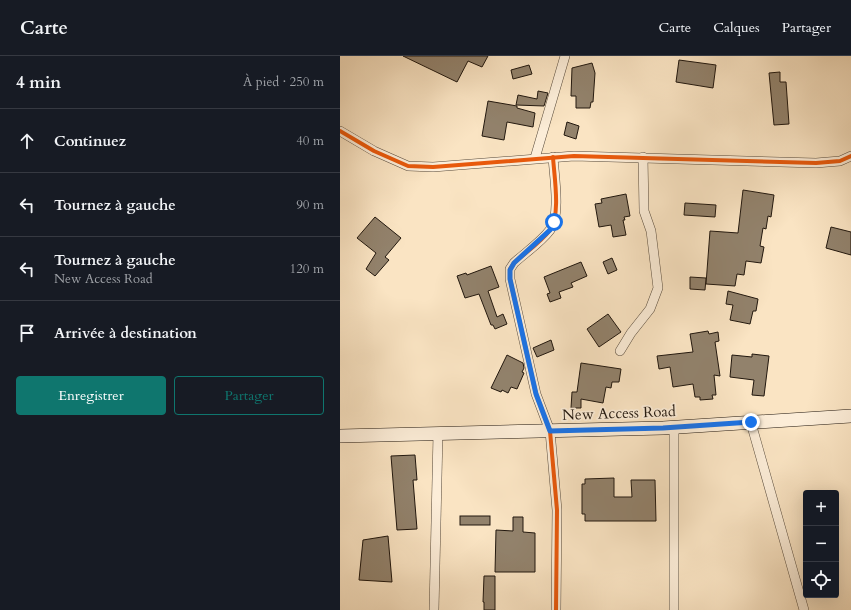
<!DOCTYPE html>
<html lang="fr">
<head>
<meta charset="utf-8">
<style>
  body { margin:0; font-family:Cardo,serif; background:#20242c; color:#f1f3f6 }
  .controls { position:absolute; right:12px; bottom:12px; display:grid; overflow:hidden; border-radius:4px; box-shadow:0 4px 16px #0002 }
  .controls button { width:36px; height:36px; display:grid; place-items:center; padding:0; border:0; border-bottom:1px solid #363941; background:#171b24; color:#f1f3f6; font:20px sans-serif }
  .stop { position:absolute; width:12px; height:12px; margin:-9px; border:3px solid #1a73e8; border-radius:50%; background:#fff }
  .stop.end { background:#1a73e8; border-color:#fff; box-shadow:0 1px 4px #0008 }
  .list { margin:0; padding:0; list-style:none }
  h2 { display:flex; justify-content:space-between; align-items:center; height:52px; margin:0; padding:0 16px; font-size:17px }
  h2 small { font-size:13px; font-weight:400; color:#9ea1a6 }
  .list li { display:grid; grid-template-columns:26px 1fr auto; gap:12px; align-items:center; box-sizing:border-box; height:64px; padding:0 16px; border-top:1px solid #363941 }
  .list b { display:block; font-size:15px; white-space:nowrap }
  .list p { margin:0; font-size:13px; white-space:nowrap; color:#9ea1a6 }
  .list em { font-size:13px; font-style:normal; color:#9ea1a6 }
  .actions { display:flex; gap:8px; padding:12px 16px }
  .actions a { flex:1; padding:9px 0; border:1px solid #0f766e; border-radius:4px; text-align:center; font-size:14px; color:#0f766e }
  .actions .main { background:#0f766e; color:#fff }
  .icon { flex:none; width:22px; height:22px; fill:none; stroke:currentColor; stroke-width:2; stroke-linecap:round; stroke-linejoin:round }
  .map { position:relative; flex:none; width:511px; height:554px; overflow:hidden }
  header { display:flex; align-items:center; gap:24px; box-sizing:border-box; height:56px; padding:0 20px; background:#171b24; border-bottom:1px solid #363941 }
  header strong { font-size:19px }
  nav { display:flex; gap:22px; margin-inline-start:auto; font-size:14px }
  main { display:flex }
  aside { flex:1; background:#171b24 }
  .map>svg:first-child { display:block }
  .building { fill:#92826c; stroke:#21170e }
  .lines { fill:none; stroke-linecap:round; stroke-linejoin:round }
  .street-casing { stroke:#574a3b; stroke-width:10 }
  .secondary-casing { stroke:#21170e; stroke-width:14 }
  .street { stroke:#fcedd8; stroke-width:9 }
  .secondary { stroke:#fcedd8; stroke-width:13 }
  .cycleway-casing { stroke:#fcedd8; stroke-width:6 }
  .cycleway { stroke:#e8590c; stroke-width:4 }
  .route { stroke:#1a73e8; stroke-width:5 }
  .labels { text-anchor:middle; stroke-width:3.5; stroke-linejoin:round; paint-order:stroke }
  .street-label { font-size:15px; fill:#21170e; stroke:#fcedd8 }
</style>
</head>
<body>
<header>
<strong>Carte</strong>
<nav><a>Carte</a><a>Calques</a><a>Partager</a></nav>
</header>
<main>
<aside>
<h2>4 min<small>À pied · 250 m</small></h2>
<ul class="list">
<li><svg class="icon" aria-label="ahead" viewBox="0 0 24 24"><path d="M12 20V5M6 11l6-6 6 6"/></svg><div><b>Continuez</b></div><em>40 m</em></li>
<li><svg class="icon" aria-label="left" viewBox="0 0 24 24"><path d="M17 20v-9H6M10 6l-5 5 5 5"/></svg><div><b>Tournez à gauche</b></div><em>90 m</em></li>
<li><svg class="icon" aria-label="left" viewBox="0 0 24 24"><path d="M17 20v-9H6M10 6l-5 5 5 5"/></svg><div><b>Tournez à gauche</b><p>New Access Road</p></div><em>120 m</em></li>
<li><svg class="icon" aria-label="arrive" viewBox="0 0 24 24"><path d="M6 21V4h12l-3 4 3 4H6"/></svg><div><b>Arrivée à destination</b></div></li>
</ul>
<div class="actions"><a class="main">Enregistrer</a><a>Partager</a></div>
</aside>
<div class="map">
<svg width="511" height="554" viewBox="0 0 511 554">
  <rect width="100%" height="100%" fill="#fae4c3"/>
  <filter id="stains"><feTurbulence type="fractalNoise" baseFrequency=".005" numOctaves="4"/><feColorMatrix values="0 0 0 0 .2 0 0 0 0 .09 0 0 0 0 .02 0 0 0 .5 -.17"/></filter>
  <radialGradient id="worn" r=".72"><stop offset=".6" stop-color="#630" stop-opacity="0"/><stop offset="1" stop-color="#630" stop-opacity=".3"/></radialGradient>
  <!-- building -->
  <g class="building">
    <polygon points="63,0 148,0 142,11 128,5 117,26"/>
    <polygon points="339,4 376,9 373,32 336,26"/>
    <polygon points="252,7 255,17 253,46 251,46 250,52 236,52 236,40 231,40 232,12"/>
    <polygon points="189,9 192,18 173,23 171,14"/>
    <polygon points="440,16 440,26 446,26 449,68 434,69 429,17"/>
    <polygon points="198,35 208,37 204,50 176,49 178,39 197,43"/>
    <polygon points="148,45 177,50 177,52 195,57 193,71 167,66 164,84 142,80"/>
    <polygon points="227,66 239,70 236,83 224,79"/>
    <polygon points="403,134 434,139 431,161 428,160 426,173 423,172 420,190 424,191 421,207 406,205 404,219 397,218 395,230 366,228 370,175 398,177"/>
    <polygon points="286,138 290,160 284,161 285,164 283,164 286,179 273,181 271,169 259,171 255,148 262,147 261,143"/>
    <polygon points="345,147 376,149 375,161 344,159"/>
    <polygon points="35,161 61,182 45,201 49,204 35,220 26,213 36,197 17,182"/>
    <polygon points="491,171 511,176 511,199 486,192"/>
    <polygon points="272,202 277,214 268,218 263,206"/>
    <polygon points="241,206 247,220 231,227 233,231 219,236 221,242 210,246 207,238 210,237 204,221"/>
    <polygon points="151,210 159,231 148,235 157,261 163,258 167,268 155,273 153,269 151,269 139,238 125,242 117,220 126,217 127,219"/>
    <polygon points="350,221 366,222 365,234 350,233"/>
    <polygon points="388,235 418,243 416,255 413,255 410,268 390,264 393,249 386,248"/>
    <polygon points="268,258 281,276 259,291 247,273"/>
    <polygon points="368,275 369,278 378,276 379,285 375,286 380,320 374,319 376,339 372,339 373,343 360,344 360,341 355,341 353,328 333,331 330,311 319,313 317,300 353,296 350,278"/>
    <polygon points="211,284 214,294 197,301 193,292"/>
    <polygon points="412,298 429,300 424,340 412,339 414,324 390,321 392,299 412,301"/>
    <polygon points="167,299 183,307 184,312 182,316 184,317 177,333 171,331 168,337 162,334 161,336 151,332"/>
    <polygon points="241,307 281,313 279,326 272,326 271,332 266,331 263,347 241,343 241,352 231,352 232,336 237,336"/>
    <polygon points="75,399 77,424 73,424 77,473 57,474 51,400"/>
    <polygon points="274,422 274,441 292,441 291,424 315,424 316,465 245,465 245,458 242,458 242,428 245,428 245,423"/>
    <rect x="120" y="460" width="30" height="9"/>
    <polygon points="173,461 183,461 183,476 195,477 195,516 155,516 156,474 173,475"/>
    <polygon points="48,480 52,526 19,524 23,484"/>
    <polygon points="144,520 155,520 155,554 144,554 144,546 143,546"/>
  </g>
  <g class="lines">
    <!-- street casing -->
    <g class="street-casing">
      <g id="street">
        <polyline points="0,75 34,95 68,110 93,111 234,100 476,107 500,105 511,100"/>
        <path d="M 213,101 C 214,119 221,159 210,174 C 201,186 185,197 174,207 L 170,213 L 170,223 L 196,338 L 210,375 L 217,454 L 216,554"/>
        <polyline points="195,102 225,0"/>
        <polyline points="280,295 291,277 310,253 318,232 311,175 304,155 303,101"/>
        <polyline points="411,367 464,554"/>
        <polyline points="94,554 98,378"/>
        <polyline points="334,554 334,372"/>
      </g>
    </g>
    <!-- secondary casing -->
    <g class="secondary-casing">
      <polyline id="secondary" points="0,380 323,372 511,360"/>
    </g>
    <!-- street -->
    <use href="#street" class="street"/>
    <!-- secondary -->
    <use href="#secondary" class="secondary"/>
    <!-- cycleway casing -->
    <g class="cycleway-casing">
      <g id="cycleway">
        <polyline points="0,75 34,95 68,110 93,111 234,100 476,107 500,105 511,100"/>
        <path d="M 213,101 C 214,119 221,159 210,174 C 201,186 185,197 174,207 L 170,213 L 170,223 L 196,338 L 210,375 L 217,454 L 216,554"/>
      </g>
    </g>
    <!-- cycleway -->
    <use href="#cycleway" class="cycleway"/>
  </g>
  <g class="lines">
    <!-- route -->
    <polyline class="route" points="214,166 210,174 174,207 170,214 170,223 196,338 210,375 323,372 411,366"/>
  </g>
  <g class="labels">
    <!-- street labels -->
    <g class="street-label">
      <text transform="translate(279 357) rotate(-2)" y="5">New Access Road</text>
    </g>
  </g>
  <rect width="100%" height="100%" filter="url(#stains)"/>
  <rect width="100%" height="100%" fill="url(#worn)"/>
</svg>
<div class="controls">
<button>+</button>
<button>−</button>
<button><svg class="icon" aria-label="locate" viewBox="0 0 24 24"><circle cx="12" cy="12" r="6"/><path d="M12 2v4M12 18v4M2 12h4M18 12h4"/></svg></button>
</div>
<div class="stop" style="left:214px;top:166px"></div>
<div class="stop end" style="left:411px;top:366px"></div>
</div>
</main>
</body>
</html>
